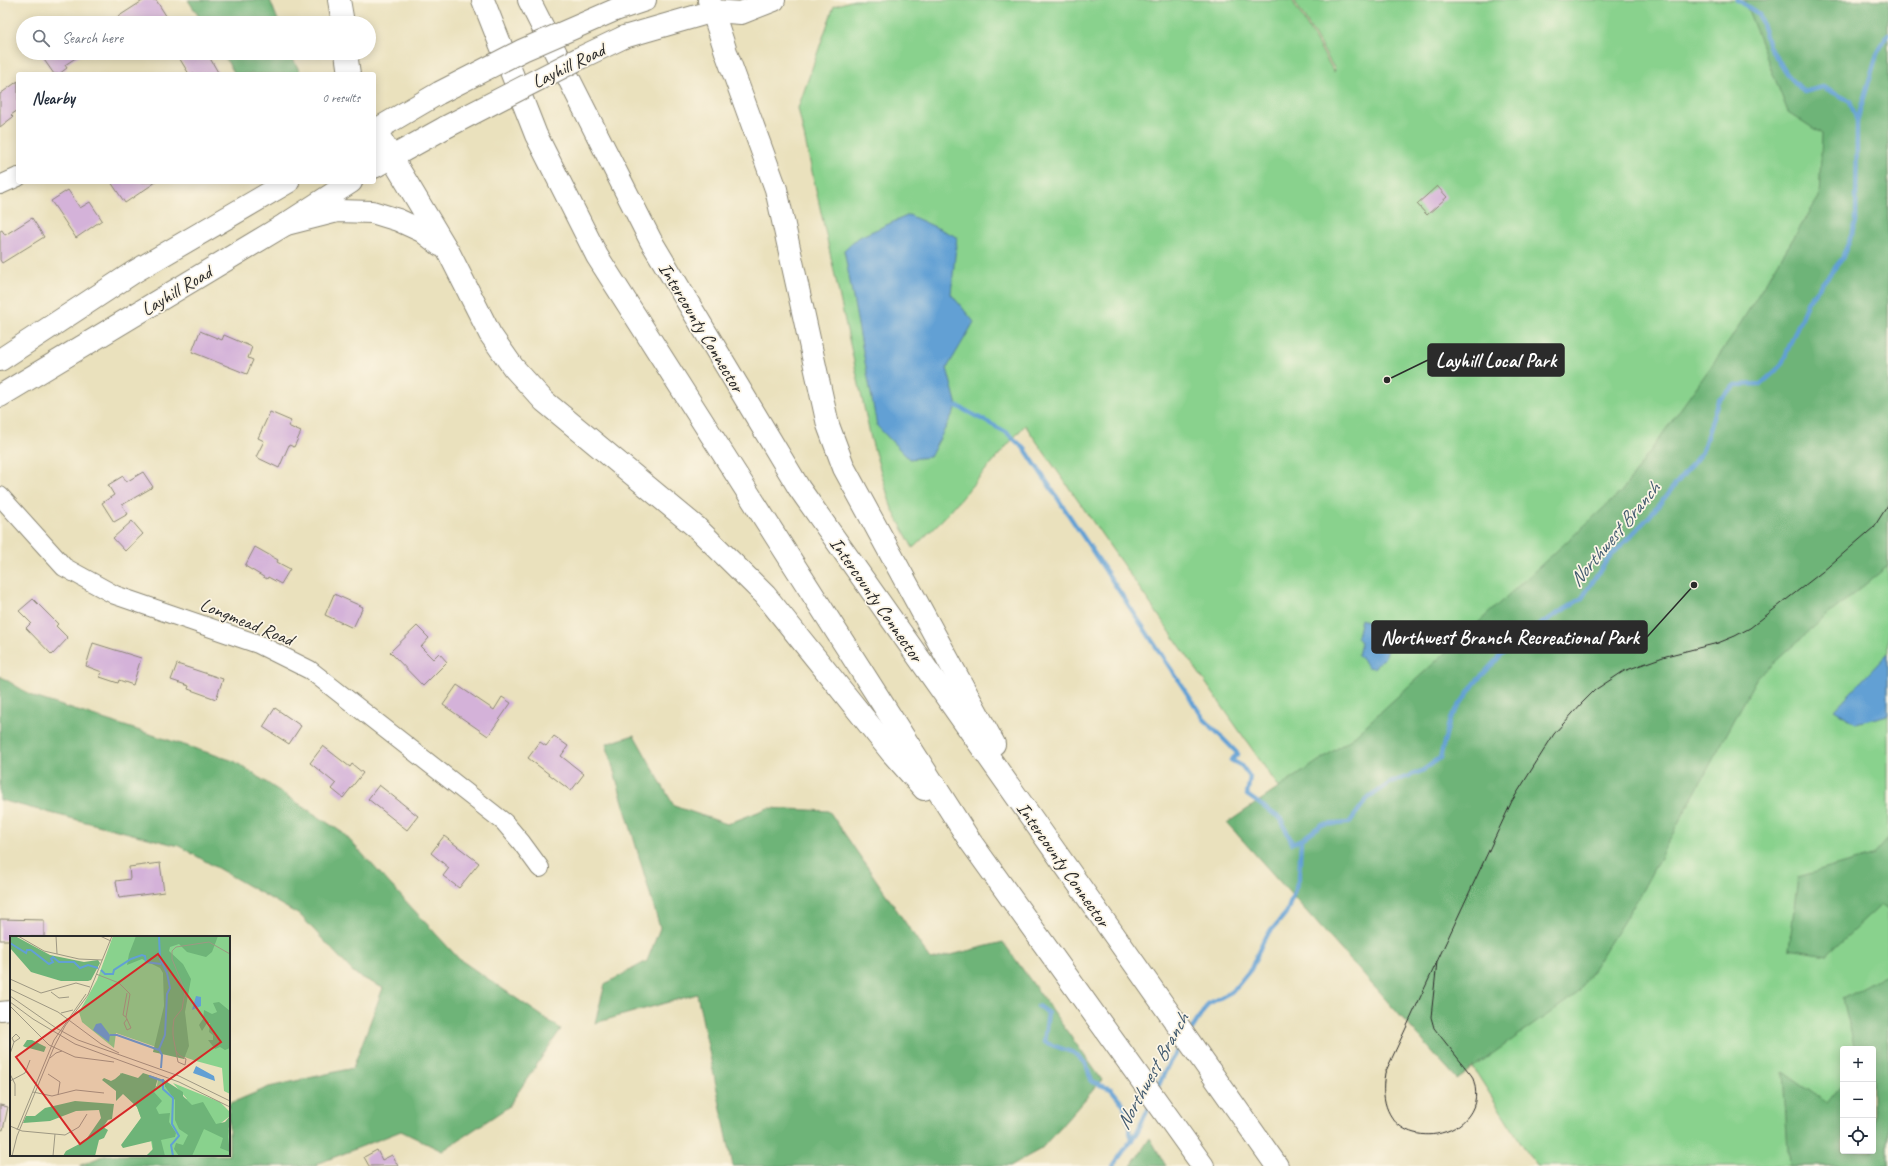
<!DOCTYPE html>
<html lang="en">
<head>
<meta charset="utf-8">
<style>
  body { margin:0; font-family:Caveat,sans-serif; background:#f2f2f3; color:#1f2937 }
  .controls { position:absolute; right:12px; bottom:12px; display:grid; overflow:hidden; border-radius:4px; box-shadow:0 2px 10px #0003 }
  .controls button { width:36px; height:36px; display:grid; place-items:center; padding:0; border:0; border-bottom:1px solid #e0e1e3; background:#fff; color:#1f2937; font:20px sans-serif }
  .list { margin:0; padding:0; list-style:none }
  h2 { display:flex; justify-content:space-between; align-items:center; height:52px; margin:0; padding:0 16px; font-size:17px }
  h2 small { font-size:13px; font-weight:400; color:#747a83 }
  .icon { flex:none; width:22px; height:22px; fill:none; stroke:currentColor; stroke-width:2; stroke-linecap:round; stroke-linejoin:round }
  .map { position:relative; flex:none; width:1888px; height:1166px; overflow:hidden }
  .search { position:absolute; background:#fff; box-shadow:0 2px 10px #0003; left:16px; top:16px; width:360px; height:44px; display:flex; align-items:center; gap:10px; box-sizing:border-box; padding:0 14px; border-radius:22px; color:#747a83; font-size:15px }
  .panel { position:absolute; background:#fff; box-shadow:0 2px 10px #0003; left:16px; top:72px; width:360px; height:112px; border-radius:4px }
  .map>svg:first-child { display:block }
  .green { fill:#89d28d; stroke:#5a7e5c; fill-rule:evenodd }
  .forest { fill:#6eb478; stroke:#4c7052 }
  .water { fill:#62a0d4; stroke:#466680 }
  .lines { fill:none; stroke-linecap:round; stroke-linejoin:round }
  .stream { stroke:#62a0d4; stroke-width:4.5 }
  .building { fill:#d4b2d9 }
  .minor-casing { stroke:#8a8674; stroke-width:20 }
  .secondary-casing { stroke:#8a8674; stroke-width:24 }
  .motorway-casing { stroke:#8a8674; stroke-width:24 }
  .minor { stroke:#fff; stroke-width:18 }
  .secondary { stroke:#fff; stroke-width:22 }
  .motorway { stroke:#fff; stroke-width:22 }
  .tram { stroke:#2b2b2b; stroke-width:1 }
  .secondary-bridge-casing { stroke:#8a8674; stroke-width:24; stroke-linecap:butt }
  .secondary-bridge { stroke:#fff; stroke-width:22 }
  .labels { text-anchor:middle; stroke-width:3.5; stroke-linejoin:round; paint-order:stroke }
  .street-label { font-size:19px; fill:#2b2b2b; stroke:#fcf5e5 }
  .water-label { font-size:20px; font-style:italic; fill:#415a6f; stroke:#fcf5e5 }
  .inset-river { fill:none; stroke:#62a0d4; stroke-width:2 }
  .inset-road { fill:none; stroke:#9e9883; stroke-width:1 }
  .view { fill:#d62828; fill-opacity:0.15; stroke:#d62828; stroke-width:2 }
  .inset-edge { fill:none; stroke:#2b2b2b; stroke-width:2 }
  .leader { fill:none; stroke:#2b2b2b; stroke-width:1.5 }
  .callout-dot { fill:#2b2b2b; stroke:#fcf5e5; stroke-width:1.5 }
  .callout { fill:#2b2b2b; stroke:#2b2b2b; stroke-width:1.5 }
  .callout-label { font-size:20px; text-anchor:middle; font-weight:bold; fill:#fff }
</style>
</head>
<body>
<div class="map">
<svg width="1888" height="1166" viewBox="0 0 1888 1166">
  <rect width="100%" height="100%" fill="#fcf5e5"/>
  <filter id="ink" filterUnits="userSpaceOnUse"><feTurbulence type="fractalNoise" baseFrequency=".025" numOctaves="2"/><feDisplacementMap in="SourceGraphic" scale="8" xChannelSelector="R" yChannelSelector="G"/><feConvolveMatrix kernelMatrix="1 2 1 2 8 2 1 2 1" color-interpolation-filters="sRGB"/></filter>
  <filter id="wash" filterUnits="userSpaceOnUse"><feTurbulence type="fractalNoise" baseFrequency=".012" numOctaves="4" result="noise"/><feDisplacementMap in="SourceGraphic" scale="16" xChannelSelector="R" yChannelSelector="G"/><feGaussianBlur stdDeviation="0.9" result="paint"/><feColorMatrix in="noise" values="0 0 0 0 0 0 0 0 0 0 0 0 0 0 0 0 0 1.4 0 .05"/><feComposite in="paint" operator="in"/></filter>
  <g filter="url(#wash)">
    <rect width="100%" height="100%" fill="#eae1bd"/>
    <!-- green -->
    <path class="green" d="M 854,0 L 1292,0 L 1334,72 L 1335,70 L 1294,0 L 1888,0 L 1888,1166 L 1536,1166 L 1449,1030 L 1025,425 L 942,520 L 913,548 L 892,509 L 871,439 L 798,108 L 834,6 ZM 1843,1049 L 1873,1049 L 1873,1151 L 1843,1151 Z"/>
    <!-- forest -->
    <g class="forest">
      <polygon points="188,0 270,0 279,23 203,23"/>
      <polygon points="1744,0 1888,0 1888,566 1824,618 1757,678 1637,900 1578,993 1457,1079 1227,823 1351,739 1621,492 1730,340 1819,197 1822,134 1788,112"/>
      <polygon points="222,53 290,53 301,74 235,74"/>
      <polygon points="0,676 34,697 234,761 343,833 459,959 561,1029 508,1107 442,1151 401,1131 317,1164 317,1166 79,1166 105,1155 229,1155 229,1104 269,1087 353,1068 383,988 355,974 301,916 179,846 0,800"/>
      <polygon points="634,735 674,806 727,824 768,808 829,811 931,960 1003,942 1102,1080 1041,1149 1010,1166 733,1166 697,994 595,1023 605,984 647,961 660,928 606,744"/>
      <polygon points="1888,839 1888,910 1881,905 1827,955 1789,949 1798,877 1874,855"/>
      <polygon points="1888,974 1888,1166 1789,1166 1783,1072 1827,1103 1843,1083 1843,1151 1873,1151 1873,1049 1855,1049 1843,999"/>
      <polygon points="1150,1138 1166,1166 1131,1166"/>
    </g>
    <!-- water -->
    <g class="water">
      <polygon points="909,215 957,237 951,294 974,322 947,368 957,406 930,457 909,459 877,426 844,250 857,238"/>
      <path d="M 1361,619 C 1373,624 1382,636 1389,647 L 1386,655 L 1374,668 L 1368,667 L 1358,655 L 1361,643 L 1357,636 Z"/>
      <polygon points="1888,653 1888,715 1856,723 1834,710"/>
    </g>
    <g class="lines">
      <!-- stream -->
      <g class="stream">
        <polyline points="1737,0 1759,14 1769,46 1787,74 1804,92 1823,87 1850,101 1857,121"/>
        <polyline points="957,406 1006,432 1025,449 1204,719 1238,754 1231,760 1242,766 1250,777 1247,795 1281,819 1292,843 1301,840"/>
        <polyline points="1038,1006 1048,1013 1044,1042 1074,1053 1086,1064 1092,1082 1111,1089 1124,1105 1132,1140"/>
        <polyline points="1190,1032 1208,1004 1233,991 1251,969 1264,939 1287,912 1299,878 1301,840 1321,825 1349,823 1367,799 1390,783 1422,771 1440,758 1450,719 1475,683 1514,641 1582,598 1607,560 1648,518 1702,452 1718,401 1735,385 1761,384 1781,366 1808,301 1842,259 1856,223 1857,121 1877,54 1888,34"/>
        <polyline points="1156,1091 1168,1065 1182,1043"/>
        <polyline points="1113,1166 1137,1132 1151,1103"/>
      </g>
    </g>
    <g id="blocks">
      <!-- building -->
      <g class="building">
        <polygon points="144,0 156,0 170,22 119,23 116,18"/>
        <polygon points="83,53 65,65 67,68 59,74 54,74 40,54"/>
        <polygon points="184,53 207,53 219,74 189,74 178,56"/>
        <polygon points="18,81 18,110 11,115 13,117 0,127 0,94"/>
        <polygon points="111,182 156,182 125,203"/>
        <polygon points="1437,186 1447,197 1427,215 1417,204"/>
        <polygon points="68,190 80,208 90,202 102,220 76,238 51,201"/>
        <polygon points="32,218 44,237 2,263 0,260 0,231 2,230 5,235"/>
        <polygon points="200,331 222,340 224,335 252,347 248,358 253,360 247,374 192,352"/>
        <polygon points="270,412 291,421 288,426 301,432 294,447 289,445 279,468 256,457 264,441 258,438"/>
        <polygon points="143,472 153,487 122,505 128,514 114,522 102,503 114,495 108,485 123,476 126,482"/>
        <polygon points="132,521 143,534 125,551 113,538"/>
        <polygon points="255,547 278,560 277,562 290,569 281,584 268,577 267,579 245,566"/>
        <polygon points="334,594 363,607 353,628 325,615"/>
        <polygon points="33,599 58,624 56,626 68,638 52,655 26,628 31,623 19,611"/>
        <polygon points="417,626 429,638 421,647 433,659 439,653 447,662 423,686 390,652"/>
        <polygon points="93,643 141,658 133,685 119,680 118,683 100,677 102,672 86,666"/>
        <polygon points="177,664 223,679 216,699 188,689 189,686 171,680"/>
        <polygon points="457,685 494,710 502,697 511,703 488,736 443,705"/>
        <polygon points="275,708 301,726 289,744 263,727"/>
        <polygon points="554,736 568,746 561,756 584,774 571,791 528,758 540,742 546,746"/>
        <polygon points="323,746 350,767 352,764 363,773 343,798 332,789 336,784 310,763"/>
        <polygon points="379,785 418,816 407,830 368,799"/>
        <polygon points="444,836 479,863 459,888 443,876 449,868 431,853"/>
        <polygon points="160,863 164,892 119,898 116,881 130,879 129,867"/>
        <polygon points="0,919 44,920 44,937 11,937 11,940 0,940"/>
        <polygon points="0,1105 8,1107 3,1130 0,1129"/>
        <polygon points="377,1150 382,1160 392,1155 398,1166 369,1166 364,1157"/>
      </g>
    </g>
  </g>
  <g filter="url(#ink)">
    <use href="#blocks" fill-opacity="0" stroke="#8a8674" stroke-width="1"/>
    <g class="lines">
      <!-- minor casing -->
      <g class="minor-casing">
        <g id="minor">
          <polyline points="0,185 18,177"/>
          <polyline points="0,496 64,567 115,595 258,644 310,670 504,822 521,842 540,868"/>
          <polyline points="0,1011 11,1010"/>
        </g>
      </g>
      <!-- secondary casing -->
      <g class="secondary-casing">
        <g id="secondary">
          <polyline points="615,10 645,0"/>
          <polyline points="624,37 714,11 741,13 774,0"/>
          <polyline points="374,131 439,93"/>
          <polyline points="374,167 446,127"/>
          <polyline points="0,360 134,272 288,182"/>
          <polyline points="0,396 286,224 351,182"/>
        </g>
      </g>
      <!-- motorway casing -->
      <g class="motorway-casing">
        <g id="motorway">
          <polyline points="339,0 343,23"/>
          <polyline points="483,0 536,135 597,256 970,841 1203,1166"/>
          <polyline points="529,0 651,241 799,488 1277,1166"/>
          <polyline points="709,0 727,55 776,189 828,425 844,468 994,744"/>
          <polyline points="346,53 349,74"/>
          <polyline points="374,128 449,253 490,334 513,367 544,401 696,527 765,595 892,753 924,789"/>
          <polyline points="286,224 337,211 372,212 398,220 422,231 440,245"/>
        </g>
      </g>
      <!-- minor -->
      <use href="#minor" class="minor"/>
      <!-- secondary -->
      <use href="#secondary" class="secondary"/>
      <!-- motorway -->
      <use href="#motorway" class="motorway"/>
      <!-- tram -->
      <path class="tram" d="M 1437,962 L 1431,1017 L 1434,1028 L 1472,1076 C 1499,1143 1369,1166 1385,1073 L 1512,801 L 1554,734 L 1582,703 L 1595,690 L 1624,671 L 1666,656 L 1718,643 L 1735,636 L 1750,628 L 1822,572 L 1874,527 L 1888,505"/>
      <!-- secondary-bridge casing -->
      <g class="secondary-bridge-casing">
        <g id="secondary-bridge">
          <polyline points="439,93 523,50 615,10"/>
          <polyline points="446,127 580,58 624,37"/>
        </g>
      </g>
      <!-- secondary-bridge -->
      <use href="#secondary-bridge" class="secondary-bridge"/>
    </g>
  </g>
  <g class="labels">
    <!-- street labels -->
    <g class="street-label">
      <text transform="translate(568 65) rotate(-26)" y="7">Layhill Road</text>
      <text transform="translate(176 290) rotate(-31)" y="7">Layhill Road</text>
      <text transform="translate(702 327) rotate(59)" y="7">Intercounty Connector</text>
      <text transform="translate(877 599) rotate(55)" y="7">Intercounty Connector</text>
      <text transform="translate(247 621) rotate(22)" y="7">Longmead Road</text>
      <text transform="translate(1064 864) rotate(55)" y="7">Intercounty Connector</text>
    </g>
    <!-- water labels -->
    <g class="water-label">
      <text transform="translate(1614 534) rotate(-50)" y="7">Northwest Branch</text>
      <text transform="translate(1152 1071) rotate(-61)" y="7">Northwest Branch</text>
    </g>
  </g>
  <!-- overview -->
  <g transform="translate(10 936)">
    <rect width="220" height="220" fill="#eae1bd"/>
    <path d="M 103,0 L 220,0 L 220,158 L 214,155 L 212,132 L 186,125 L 106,97 L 104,112 L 72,86 L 69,76 L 87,44 ZM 110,137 L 126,146 L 147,150 L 148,142 L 154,144 L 155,151 L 162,159 L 177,163 L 163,147 L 210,166 L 220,176 L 220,180 L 211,187 L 220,195 L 220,220 L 135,220 L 143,216 L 141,205 L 112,209 L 131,182 L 123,160 L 112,146 Z" fill="#89d28d"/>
    <path d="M 0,0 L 5,0 L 40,19 L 74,26 L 88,24 L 90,27 L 81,44 L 78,45 L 51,45 L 21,36 L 0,12 ZM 126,0 L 208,0 L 202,16 L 196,21 L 177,16 L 169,8 L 160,11 L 159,15 L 173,28 L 181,43 L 175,76 L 179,110 L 174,123 L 143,116 L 154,70 L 153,37 L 150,32 L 132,23 L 117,29 L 119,18 ZM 209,66 L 220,75 L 220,112 L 215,114 L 210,111 L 205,113 L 198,104 L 203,104 L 203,99 L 199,96 L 200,87 L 197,87 L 192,95 L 189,89 L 193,83 L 194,74 L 202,78 L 207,76 L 203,67 ZM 17,104 L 22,104 L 36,111 L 34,116 L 15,111 L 13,110 ZM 112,137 L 128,142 L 133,137 L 148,142 L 144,156 L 152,165 L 146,172 L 149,178 L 160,177 L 159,186 L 166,197 L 165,201 L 151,204 L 155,220 L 136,220 L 143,213 L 142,205 L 113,212 L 111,209 L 131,182 L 127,171 L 113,158 L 106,165 L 106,155 L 92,144 L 94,142 L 101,145 L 105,143 ZM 154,144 L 173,156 L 173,160 L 182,169 L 193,166 L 206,188 L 215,186 L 220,180 L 218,201 L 220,216 L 210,212 L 213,202 L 194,193 L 182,220 L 169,220 L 164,213 L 166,207 L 173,209 L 178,199 L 169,193 L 165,184 L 165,164 L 155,151 ZM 65,165 L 104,168 L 102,183 L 98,184 L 93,191 L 98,194 L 94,202 L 89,204 L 85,220 L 53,220 L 56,215 L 75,205 L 91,182 L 89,174 L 66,175 L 40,185 L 13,187 L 16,180 L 25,180 L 35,172 Z" fill="#6eb478"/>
    <path d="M 186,60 L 191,61 L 191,70 L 182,74 ZM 91,87 L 100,99 L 99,106 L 83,94 L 86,88 ZM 186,130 L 204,140 L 205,145 L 183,137 Z" fill="#62a0d4"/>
    <path class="inset-river" d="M 149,0 L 150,23 L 157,37 L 160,52 L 157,58 L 155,99 L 149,113 L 152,119 L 151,132M 0,7 L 16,17 L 17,14 L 21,14 L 39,28 L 43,26 L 41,23 L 43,21 L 49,26 L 64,26 L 70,32 L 78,29 L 88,32M 91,34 L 95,38 L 103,38 L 104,34 L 121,23 L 132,19 L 135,20 L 136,26 L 151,28M 100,99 L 107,99 L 149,114M 139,140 L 153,145M 153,143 L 153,153 L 163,162 L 162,188 L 169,200 L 161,209 L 163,220"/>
    <path class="inset-road" d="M 8,0 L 34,15 L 69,23 L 92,24M 46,0 L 47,18M 90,0 L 101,5M 86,38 L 109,47 L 120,58 L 116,81 L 121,92 L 117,94 L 114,87 L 117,83M 0,43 L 31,57 L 66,47 L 80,51M 0,53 L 48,76 L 91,108 L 109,117M 41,56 L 49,62 L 59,61M 0,60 L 46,92 L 68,104 L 169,140 L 220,165M 0,66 L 23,83 L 65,108 L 169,146 L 220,171M 0,70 L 39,109 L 65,121 L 104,126M 51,77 L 63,74M 116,81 L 113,79 L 117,57M 166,115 L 169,119 L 176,123 L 175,129 L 168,126 L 164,105 L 163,99 L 163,91 L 164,83 L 172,73 L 175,55 L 162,23 L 162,15 L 166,11 L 199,6 L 220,18M 0,118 L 4,106 L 2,102 L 6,98 L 10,102 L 4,106M 40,122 L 46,117 L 52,115M 0,138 L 5,148 L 5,160M 38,138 L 50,146 L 48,159M 0,145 L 15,137 L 20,124M 23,156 L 42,160 L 66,154 L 94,157M 0,190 L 12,195 L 55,199 L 69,191 L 77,178M 7,194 L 44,104 L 76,58M 2,220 L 7,200 L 44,111 L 55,90 L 78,59 L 102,0M 43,220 L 45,198"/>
    <path class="view" d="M 148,18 L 211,106 L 70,208 L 6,121 Z"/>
    <rect width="220" height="220" class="inset-edge"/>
  </g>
  <!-- callouts -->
  <path class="leader" d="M1387 380L1428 360M1694 585L1647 637"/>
  <g class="callout-dot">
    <circle cx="1387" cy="380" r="4"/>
    <circle cx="1694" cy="585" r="4"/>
  </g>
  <g class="callout">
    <rect x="1428" y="344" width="136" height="32" rx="4"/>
    <rect x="1372" y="621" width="275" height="32" rx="4"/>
  </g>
  <g class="callout-label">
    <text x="1496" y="367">Layhill Local Park</text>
    <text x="1510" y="644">Northwest Branch Recreational Park</text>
  </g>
</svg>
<div class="controls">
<button>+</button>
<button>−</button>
<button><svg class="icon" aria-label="locate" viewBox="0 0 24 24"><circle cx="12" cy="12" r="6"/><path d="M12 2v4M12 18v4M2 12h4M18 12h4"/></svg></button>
</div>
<div class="search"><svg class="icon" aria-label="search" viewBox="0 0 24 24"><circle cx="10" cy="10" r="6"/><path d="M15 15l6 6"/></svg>Search here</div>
<section class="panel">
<h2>Nearby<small>0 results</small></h2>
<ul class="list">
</ul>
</section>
</div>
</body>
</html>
